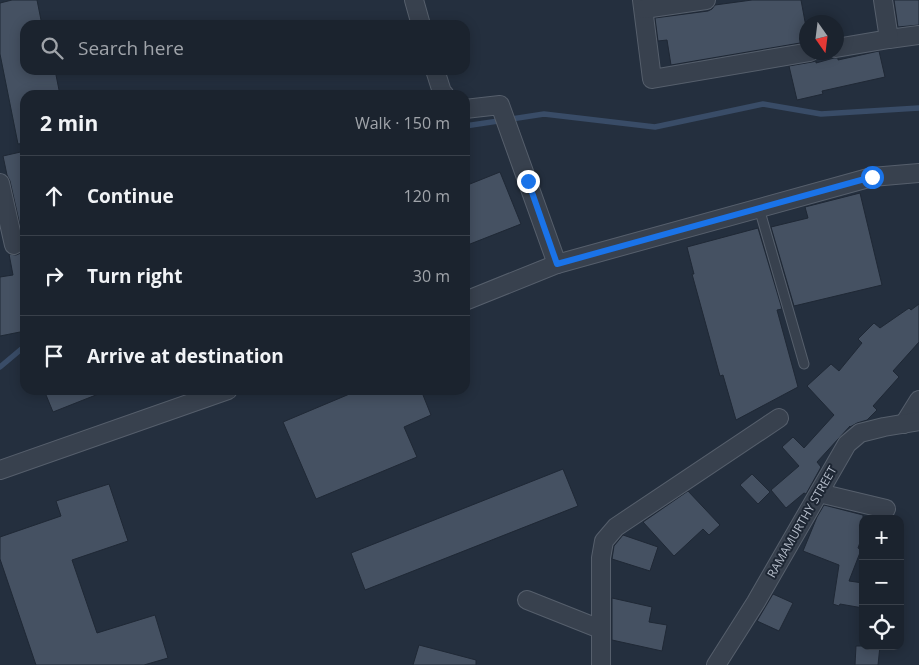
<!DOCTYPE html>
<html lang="en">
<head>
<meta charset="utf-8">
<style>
  body { margin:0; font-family:"Open Sans",sans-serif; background:#242b36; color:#f1f3f6 }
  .controls { position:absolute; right:15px; bottom:15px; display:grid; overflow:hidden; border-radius:10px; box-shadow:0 2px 12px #0003 }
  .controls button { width:45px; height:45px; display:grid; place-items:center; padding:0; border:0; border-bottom:1px solid #39404a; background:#1b232e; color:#f1f3f6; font:25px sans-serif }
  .compass { position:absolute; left:799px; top:15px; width:45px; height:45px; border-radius:50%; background:#1b232e; box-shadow:0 2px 12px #0003; rotate:166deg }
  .stop { position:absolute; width:15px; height:15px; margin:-11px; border:4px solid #1a73e8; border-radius:50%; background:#fff }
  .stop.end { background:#1a73e8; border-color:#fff; box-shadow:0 1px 5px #0008 }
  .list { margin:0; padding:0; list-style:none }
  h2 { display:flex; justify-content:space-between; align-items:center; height:65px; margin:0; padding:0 20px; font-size:21px }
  h2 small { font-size:16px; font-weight:400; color:#a0a4aa }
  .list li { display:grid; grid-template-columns:32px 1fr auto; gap:15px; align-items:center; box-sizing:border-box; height:80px; padding:0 20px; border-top:1px solid #39404a }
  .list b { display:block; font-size:19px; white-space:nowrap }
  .list em { font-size:16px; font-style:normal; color:#a0a4aa }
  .icon { flex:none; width:28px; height:28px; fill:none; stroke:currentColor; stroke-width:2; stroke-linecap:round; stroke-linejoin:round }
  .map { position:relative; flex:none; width:919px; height:665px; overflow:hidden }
  .search { position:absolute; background:#1b232e; box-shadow:0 2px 12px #0003; left:20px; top:20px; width:450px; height:55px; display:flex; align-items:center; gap:12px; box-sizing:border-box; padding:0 18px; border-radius:15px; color:#a0a4aa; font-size:19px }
  .panel { position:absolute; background:#1b232e; box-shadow:0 2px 12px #0003; left:20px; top:90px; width:450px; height:305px; border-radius:15px }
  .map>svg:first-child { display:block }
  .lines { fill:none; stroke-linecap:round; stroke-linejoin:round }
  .stream { stroke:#394c67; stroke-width:5.5 }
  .building { fill:#455162; stroke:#1f2835 }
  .service-casing { stroke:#565f6c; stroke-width:11 }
  .minor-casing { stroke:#565f6c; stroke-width:20 }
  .service { stroke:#38414e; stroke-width:9 }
  .minor { stroke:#38414e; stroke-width:18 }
  .route { stroke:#1a73e8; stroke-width:6 }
  .labels { text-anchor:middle; stroke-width:4; stroke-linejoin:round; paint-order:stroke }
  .street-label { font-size:12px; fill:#b4bcc9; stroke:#1d2633 }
</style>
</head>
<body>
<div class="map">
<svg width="919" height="665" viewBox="0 0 919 665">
  <rect width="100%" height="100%" fill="#242f3e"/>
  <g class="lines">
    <!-- stream -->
    <g class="stream">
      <polyline points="465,126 544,114 655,127 763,104 821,114 919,108"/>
      <polyline points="0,367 25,346"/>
    </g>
  </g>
  <!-- building -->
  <g class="building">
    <polygon points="12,0 37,0 42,25 25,25 25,70 55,70 60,95 25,95 25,143 18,144 0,54 0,3"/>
    <polygon points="752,0 801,0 806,27 806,42 671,65 667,40 658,41 655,18 708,11 712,9 715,5"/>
    <polygon points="894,0 919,0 919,25 898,27"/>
    <polygon points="879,51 885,77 822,91 823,94 797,100 789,66 812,62 816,61 816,63 834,58 838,58 838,60"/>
    <polygon points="25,151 25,230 21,230 10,181 7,175 3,156"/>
    <polygon points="500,172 521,224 465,246 465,186"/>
    <polygon points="860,193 882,285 794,306 771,227 808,218 805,207"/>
    <polygon points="758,228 782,309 777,310 798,387 736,420 723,375 720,376 692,274 694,274 687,247"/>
    <polygon points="24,245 25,331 0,336 0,277 13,275 9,254 16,255 21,253 24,249"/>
    <polygon points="919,304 919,342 893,371 899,377 873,406 877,410 867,420 857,423 850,427 850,426 817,462 821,467 806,494 804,493 786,508 771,490 799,466 782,447 793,437 804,448 834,415 807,386 831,364 839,371 862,343 858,339 874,323 880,328 909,308 911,310"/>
    <polygon points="44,390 106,390 106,391 53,412"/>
    <polygon points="359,390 421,390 431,415 404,427 417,457 316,499 283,422"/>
    <polygon points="563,469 578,506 365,590 351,553"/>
    <polygon points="752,474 770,492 758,504 740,485"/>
    <polygon points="109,484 128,541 72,560 97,633 155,615 168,658 144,665 36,665 0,559 0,537 61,516 56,501"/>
    <polygon points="688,491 720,525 709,535 703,529 674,556 643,522"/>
    <polygon points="824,505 863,515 863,534 858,548 861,550 849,581 863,583 863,608 840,604 839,606 833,604 839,565 803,551 817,517"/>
    <polygon points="623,535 658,547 650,571 612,559 614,546"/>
    <polygon points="773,594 793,603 779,631 757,621"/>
    <polygon points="612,598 652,607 649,622 667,625 662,651 612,640"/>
    <polygon points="419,645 476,660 476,665 413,665"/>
    <polygon points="856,646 880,646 878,665 855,665"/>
  </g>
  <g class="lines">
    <!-- service casing -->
    <g class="service-casing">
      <polyline id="service" points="759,208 804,364"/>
    </g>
    <!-- minor casing -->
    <g class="minor-casing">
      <g id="minor">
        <polyline points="414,0 421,25"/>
        <polyline points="642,0 652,79 810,52"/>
        <polyline points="644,9 706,0"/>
        <polyline points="889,39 919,35"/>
        <polyline points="836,48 889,39 883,0"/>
        <polyline points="435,70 442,92 445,95"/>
        <polyline points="465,109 500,105 557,264"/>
        <polyline points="0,183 14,245"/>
        <polyline points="465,301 557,264 872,177 919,173"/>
        <polyline points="904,424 919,400"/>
        <polyline points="0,470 228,390"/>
        <polyline points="819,493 886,509"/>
        <polyline points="527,600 600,629"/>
        <polyline points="601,665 601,558 604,541 616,527 779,418"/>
        <polyline points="716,665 756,602 847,444 860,433 884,427 919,421"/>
      </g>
    </g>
    <!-- service -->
    <use href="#service" class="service"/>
    <!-- minor -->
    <use href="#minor" class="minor"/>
  </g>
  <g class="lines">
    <!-- route -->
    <polyline class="route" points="528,181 557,264 872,177"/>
  </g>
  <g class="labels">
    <!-- street labels -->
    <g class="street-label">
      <text transform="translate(802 522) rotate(-60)" y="4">RAMAMURTHY STREET</text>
    </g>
  </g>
</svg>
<div class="controls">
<button>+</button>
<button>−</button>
<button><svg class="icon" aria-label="locate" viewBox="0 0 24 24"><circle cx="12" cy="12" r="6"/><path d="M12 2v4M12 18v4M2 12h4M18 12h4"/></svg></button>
</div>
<svg class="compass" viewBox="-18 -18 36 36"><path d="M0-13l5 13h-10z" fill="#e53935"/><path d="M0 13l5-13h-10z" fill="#a0a4aa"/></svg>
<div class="stop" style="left:872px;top:177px"></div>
<div class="stop end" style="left:528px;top:181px"></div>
<div class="search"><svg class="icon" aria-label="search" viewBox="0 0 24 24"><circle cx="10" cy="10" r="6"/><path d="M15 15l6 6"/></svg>Search here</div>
<section class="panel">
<h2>2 min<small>Walk · 150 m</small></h2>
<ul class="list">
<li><svg class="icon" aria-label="ahead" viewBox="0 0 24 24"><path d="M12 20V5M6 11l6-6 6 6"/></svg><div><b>Continue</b></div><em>120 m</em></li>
<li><svg class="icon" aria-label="right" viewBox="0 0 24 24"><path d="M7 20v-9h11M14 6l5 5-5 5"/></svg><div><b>Turn right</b></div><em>30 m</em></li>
<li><svg class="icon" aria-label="arrive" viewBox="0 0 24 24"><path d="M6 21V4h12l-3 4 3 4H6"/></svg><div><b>Arrive at destination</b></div></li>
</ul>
</section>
</div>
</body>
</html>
